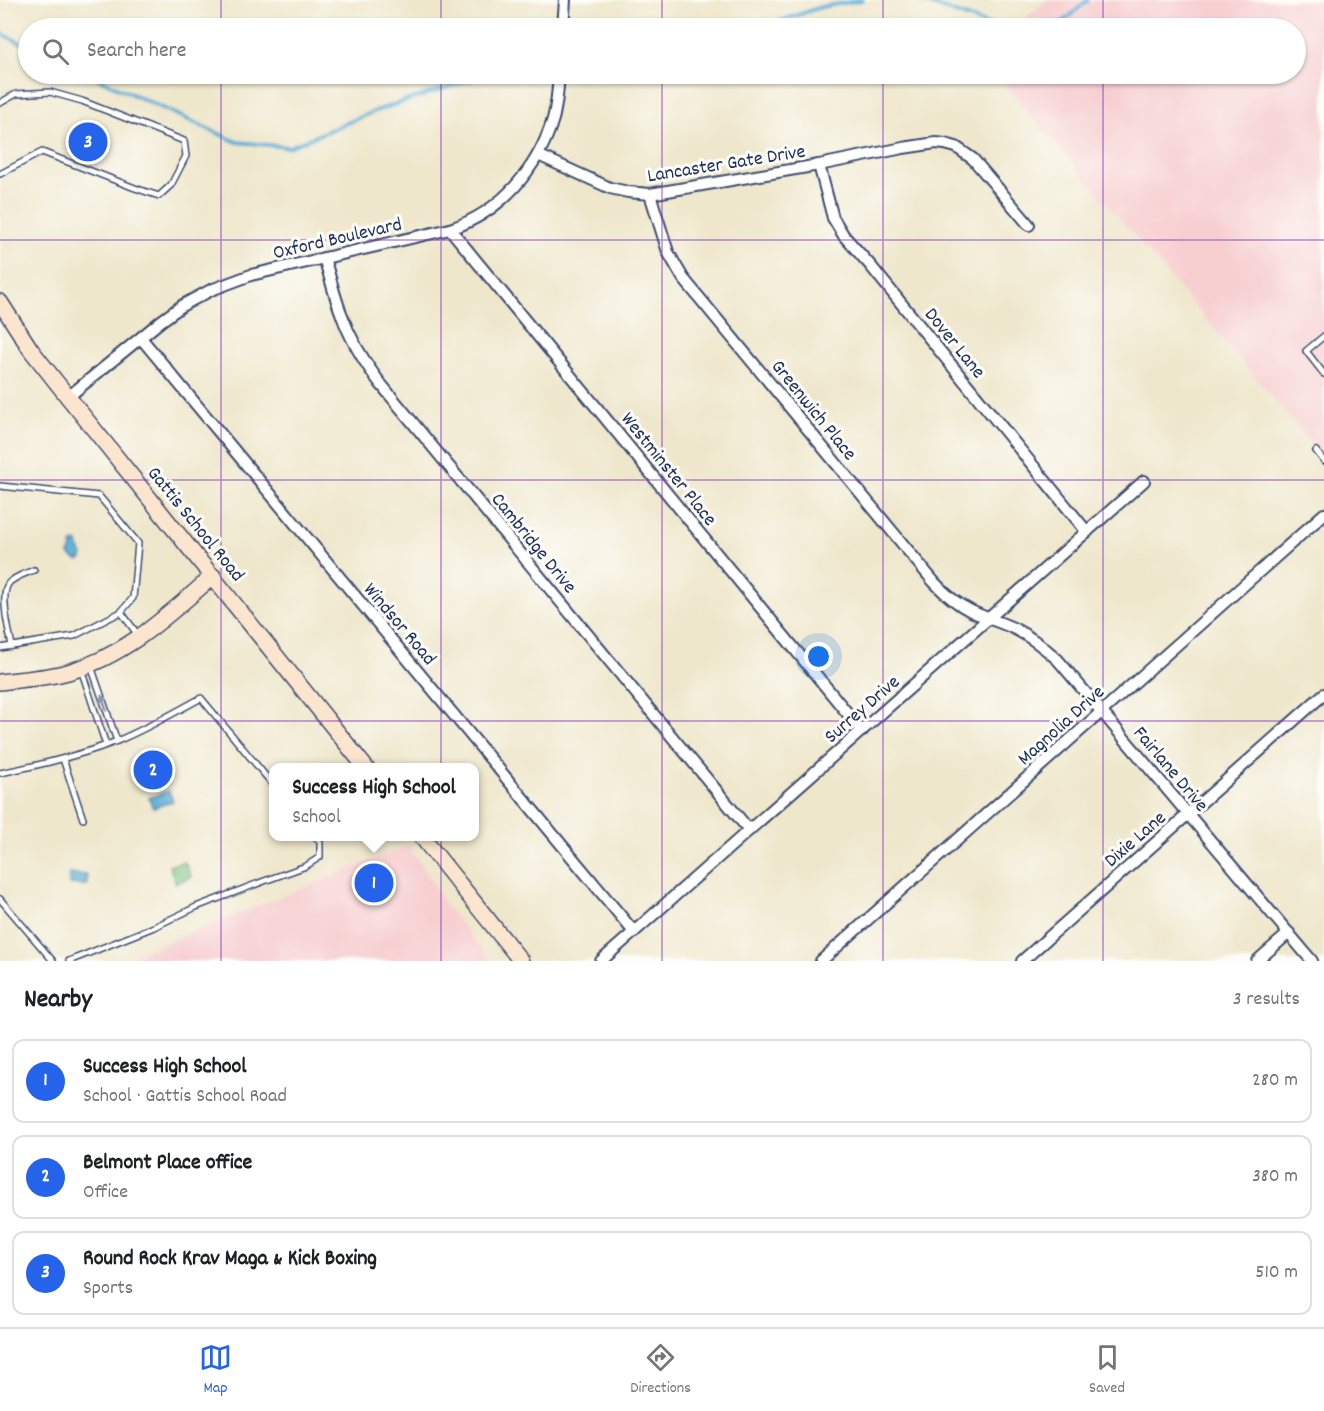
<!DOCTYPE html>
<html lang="en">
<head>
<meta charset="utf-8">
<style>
  body { margin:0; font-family:Dekko,sans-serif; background:#f2f2f2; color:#202124 }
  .you { position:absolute; left:819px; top:657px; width:21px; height:21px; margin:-15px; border:4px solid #fff; border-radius:50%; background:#1a73e8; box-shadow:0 0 0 9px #1a73e833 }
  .badge { display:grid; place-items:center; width:39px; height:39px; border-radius:50%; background:#2563eb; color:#fff; font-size:20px; font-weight:700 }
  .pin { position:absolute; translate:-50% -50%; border:3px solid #fff; box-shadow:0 2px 6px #0006 }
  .popup { position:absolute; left:269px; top:763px; width:210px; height:78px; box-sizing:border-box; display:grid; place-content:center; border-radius:12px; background:#fff; filter:drop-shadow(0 2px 4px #0005); font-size:20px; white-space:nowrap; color:#757577 }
  .popup b { font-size:22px; color:#202124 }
  .popup::after { content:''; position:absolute; left:50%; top:100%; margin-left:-12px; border:12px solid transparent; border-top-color:#fff }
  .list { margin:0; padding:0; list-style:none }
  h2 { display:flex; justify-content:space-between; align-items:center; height:78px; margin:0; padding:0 24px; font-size:26px }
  h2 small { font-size:20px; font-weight:400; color:#757577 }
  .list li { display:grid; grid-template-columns:39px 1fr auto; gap:18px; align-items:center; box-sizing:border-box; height:84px; margin:0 12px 12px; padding:0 12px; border:2px solid #e0e0e0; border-radius:12px }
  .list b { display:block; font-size:22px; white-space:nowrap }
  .list p { margin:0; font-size:20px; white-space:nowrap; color:#757577 }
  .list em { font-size:20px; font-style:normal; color:#757577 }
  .icon { flex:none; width:33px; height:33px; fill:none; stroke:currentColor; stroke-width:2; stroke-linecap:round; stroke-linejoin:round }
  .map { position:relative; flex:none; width:1324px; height:961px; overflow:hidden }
  .search { position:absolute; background:#fff; box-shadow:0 2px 4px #0004; left:18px; right:18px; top:18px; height:66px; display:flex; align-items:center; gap:15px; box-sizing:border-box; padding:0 21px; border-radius:33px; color:#757577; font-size:22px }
  .sheet { height:366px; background:#fff }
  nav { display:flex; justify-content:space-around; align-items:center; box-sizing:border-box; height:84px; border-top:2px solid #e0e0e0; background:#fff; font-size:16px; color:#757577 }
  nav a { display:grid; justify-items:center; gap:3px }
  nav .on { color:#2563eb }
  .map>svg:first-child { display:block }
  .built { fill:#f7cfd1 }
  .green { fill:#7cc683; stroke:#4c7a70; stroke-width:1.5 }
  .water { fill:#5baed7; stroke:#3b6e9a; stroke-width:1.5 }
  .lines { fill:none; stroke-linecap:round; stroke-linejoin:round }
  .stream { stroke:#5baed7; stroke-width:4 }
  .lane-casing { stroke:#3b4b6e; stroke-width:8 }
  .street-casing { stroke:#3b4b6e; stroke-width:14 }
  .secondary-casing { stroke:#3b4b6e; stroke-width:18 }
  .lane { stroke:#fff; stroke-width:5 }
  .street { stroke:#fff; stroke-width:10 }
  .secondary { stroke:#fbe5cf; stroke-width:15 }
  .oneway { fill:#8d97ae }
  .grid { fill:none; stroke:#7b2cbf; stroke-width:1.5; stroke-opacity:0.55 }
  .labels { text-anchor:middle; stroke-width:6; stroke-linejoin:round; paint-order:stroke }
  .street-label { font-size:20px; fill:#1b2f5e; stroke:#fdfcf7 }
</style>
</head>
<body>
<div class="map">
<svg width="1324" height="961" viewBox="0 0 1324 961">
  <rect width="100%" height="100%" fill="#fdfcf7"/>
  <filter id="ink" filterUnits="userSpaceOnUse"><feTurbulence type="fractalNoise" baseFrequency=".0167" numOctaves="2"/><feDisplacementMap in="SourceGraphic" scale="12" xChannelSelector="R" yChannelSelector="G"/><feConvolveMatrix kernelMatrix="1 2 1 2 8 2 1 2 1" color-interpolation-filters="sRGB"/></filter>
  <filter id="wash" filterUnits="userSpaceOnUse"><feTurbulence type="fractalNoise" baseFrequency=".008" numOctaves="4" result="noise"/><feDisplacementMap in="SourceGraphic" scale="24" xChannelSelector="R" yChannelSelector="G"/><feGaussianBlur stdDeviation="1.35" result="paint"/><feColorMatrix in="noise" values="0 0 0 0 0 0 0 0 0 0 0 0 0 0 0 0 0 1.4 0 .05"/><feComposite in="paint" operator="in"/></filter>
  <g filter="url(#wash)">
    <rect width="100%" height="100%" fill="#efe7cc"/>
    <!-- built -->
    <g class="built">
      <polygon points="1047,0 1324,0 1324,458 996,74 1296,74 1296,28 1013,28"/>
      <polygon points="408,846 420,862 444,903 491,961 120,961"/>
    </g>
    <!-- green -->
    <polygon class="green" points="185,862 191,877 176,883 169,865"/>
    <!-- water -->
    <g class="water">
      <polygon points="75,542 78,543 80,551 83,555 82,559 79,561 71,557 69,554 72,549 71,545"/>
      <polygon points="169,791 173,801 153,808 149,798"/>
      <polygon points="69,874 87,875 87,885 69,884"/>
    </g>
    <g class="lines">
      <!-- stream -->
      <g class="stream">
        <polyline points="918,0 999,28"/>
        <polyline points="760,28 821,7 862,0"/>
        <polyline points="1044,28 1063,22 1088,0"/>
        <polyline points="0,33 28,46"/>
        <polyline points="88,74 237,142 289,147 378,110 489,74"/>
      </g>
    </g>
  </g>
  <g filter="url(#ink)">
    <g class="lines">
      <!-- lane casing -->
      <g class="lane-casing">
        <g id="lane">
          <polyline points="0,103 16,94 50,92 82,101 184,141 186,156 171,185 159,196 135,188 42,152 0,174"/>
          <polyline points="1324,336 1306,351 1324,374"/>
          <polyline points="1316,451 1324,461"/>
          <polyline points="0,486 99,496 138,543 133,598 121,612 74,636 0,648"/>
          <polyline points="121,612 138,635"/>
          <path d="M 12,646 C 9,631 0,596 8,584 C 13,577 27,573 34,570"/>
          <polyline points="91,666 117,741"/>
          <polyline points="81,669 106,745"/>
          <polyline points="63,759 83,819"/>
          <path d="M 0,773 C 40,765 80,756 117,741 C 146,729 174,713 201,698 L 274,786"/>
          <polyline points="0,899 53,961"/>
          <polyline points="69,961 154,927 196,907 267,880 306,866 320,857 320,842 315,836"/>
        </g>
      </g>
      <!-- street casing -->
      <g class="street-casing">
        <g id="street">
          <polyline points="563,28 565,0"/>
          <polyline points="538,155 610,188 628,192 650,194 819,165 903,148 936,143 945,144 956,147 973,159 1029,225"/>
          <polyline points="819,165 833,218 844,236 870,265 1087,532"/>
          <path d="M 650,194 L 668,252 L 683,278 L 934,582 C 944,593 957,604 971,611 C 985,618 1001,622 1015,629 C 1031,637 1045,648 1058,660 L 1312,961"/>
          <polyline points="450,229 862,731"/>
          <path d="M 324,258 C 330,276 334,295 341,313 C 350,339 364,362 380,383 L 749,830"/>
          <polyline points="141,338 634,932"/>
          <path d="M 68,397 L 161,321 L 183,305 L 211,290 L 251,275 L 450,229 C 500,213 538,169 553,119 C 557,104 558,89 559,74"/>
          <polyline points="601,961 1144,481"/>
          <polyline points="821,961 1324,514"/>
          <polyline points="1022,961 1324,694"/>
          <polyline points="1257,961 1289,933"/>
        </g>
      </g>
      <!-- secondary casing -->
      <g class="secondary-casing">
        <g id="secondary">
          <polyline points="0,302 31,350 68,397 366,768"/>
          <path d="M 0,682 C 23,679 46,678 68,672 C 126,656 169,614 213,576"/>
          <polyline points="421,836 521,961"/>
        </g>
      </g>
      <!-- lane -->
      <use href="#lane" class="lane"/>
      <!-- street -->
      <use href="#street" class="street"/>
      <!-- secondary -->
      <use href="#secondary" class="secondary"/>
    </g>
    <!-- one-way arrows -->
    <defs><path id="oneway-solid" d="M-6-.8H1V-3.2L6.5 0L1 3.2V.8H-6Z" transform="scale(1.5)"/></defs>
    <use class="oneway" href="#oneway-solid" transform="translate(104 703) rotate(-109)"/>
  </g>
  <!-- grid -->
  <path class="grid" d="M 221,0 L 221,28M 441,0 L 441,28M 662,0 L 662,28M 883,0 L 883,28M 1103,0 L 1103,28M 221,74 L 221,961M 441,74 L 441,961M 662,74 L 662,961M 883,74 L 883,961M 1103,74 L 1103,961M 0,240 L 1324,240M 0,480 L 1324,480M 0,721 L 1324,721"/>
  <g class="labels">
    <!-- street labels -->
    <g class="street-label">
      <text transform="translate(726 162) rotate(-9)" y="7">Lancaster Gate Drive</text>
      <text transform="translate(337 237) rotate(-13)" y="7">Oxford Boulevard</text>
      <text transform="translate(956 342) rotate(51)" y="7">Dover Lane</text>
      <text transform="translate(815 409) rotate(51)" y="7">Greenwich Place</text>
      <text transform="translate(670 468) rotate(51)" y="7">Westminster Place</text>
      <text transform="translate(197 523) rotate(51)" y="7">Gattis School Road</text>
      <text transform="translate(535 542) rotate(51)" y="7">Cambridge Drive</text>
      <text transform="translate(401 623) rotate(50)" y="7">Windsor Road</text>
      <text transform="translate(861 708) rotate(-41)" y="7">Surrey Drive</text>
      <text transform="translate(1060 724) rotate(-42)" y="7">Magnolia Drive</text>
      <text transform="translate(1172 768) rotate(50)" y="7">Fairlane Drive</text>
      <text transform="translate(1134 838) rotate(-41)" y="7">Dixie Lane</text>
    </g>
  </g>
</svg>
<div class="you"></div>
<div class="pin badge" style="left:374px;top:883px">1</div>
<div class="popup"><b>Success High School</b>School</div>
<div class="pin badge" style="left:153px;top:770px">2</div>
<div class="pin badge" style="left:88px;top:142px">3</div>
<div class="search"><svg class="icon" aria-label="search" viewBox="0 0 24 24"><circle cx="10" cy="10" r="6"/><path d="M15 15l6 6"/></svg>Search here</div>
</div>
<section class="sheet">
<h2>Nearby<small>3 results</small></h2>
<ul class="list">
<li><span class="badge">1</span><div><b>Success High School</b><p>School · Gattis School Road</p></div><em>280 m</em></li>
<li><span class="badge">2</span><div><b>Belmont Place office</b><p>Office</p></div><em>380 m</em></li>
<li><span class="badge">3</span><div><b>Round Rock Krav Maga &amp; Kick Boxing</b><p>Sports</p></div><em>510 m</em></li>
</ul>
</section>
<nav>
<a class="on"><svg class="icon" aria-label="map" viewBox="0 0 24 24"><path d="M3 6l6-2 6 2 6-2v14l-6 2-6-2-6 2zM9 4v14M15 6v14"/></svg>Map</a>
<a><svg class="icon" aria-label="directions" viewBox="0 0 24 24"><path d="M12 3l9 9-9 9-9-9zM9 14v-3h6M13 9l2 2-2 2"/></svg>Directions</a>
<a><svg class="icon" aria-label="saved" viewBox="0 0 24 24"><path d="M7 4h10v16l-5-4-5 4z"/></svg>Saved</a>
</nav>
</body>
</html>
